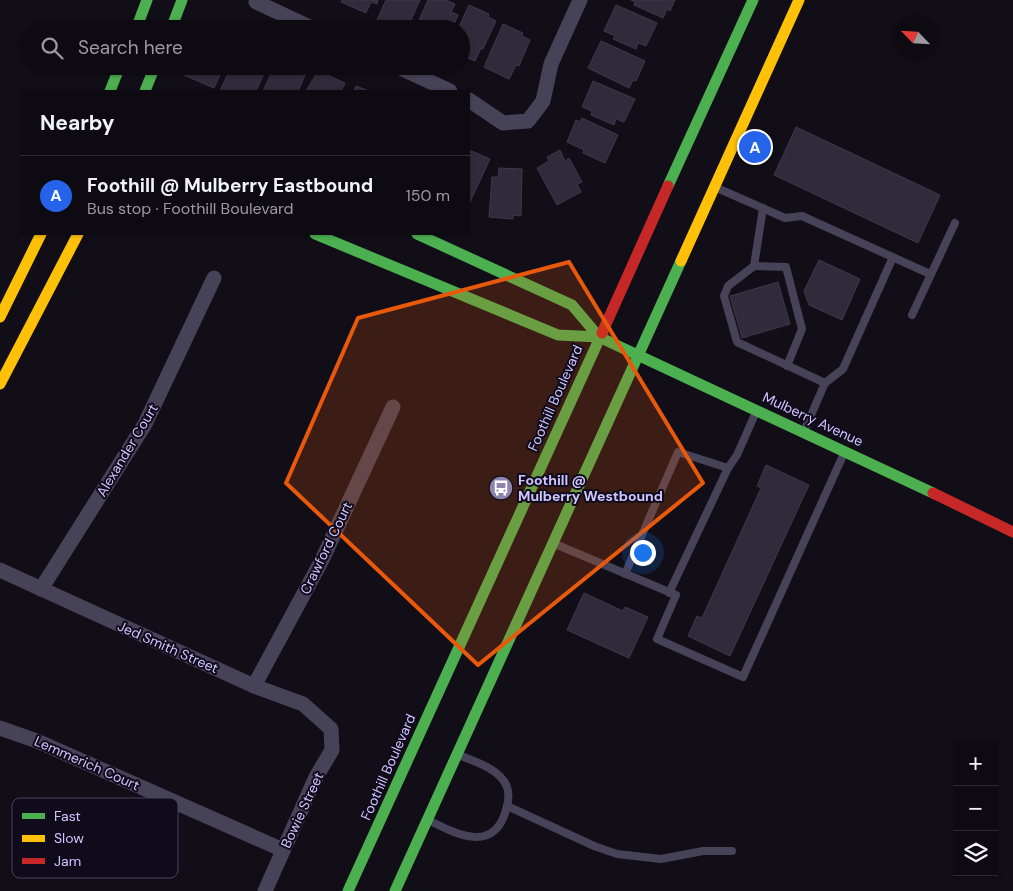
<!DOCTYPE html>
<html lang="en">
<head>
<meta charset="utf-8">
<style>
  body { margin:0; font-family:"DM Sans",sans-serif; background:#16131b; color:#f1f3f6 }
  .controls { position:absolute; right:15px; bottom:15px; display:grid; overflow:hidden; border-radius:0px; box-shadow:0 1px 4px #0004 }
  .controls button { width:45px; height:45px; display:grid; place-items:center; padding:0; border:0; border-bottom:1px solid #2d2b32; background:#0d0a12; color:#f1f3f6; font:25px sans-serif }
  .compass { position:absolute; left:893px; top:15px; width:45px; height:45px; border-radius:50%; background:#0d0a12; box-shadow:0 1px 4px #0004; rotate:295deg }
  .you { position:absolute; left:642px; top:552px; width:18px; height:18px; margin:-12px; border:4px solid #fff; border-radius:50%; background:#1a73e8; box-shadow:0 0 0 8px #1a73e833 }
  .badge { display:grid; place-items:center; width:32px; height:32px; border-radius:50%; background:#2563eb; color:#fff; font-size:16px; font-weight:700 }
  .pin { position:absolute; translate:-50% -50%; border:2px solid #fff; box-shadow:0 1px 5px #0006 }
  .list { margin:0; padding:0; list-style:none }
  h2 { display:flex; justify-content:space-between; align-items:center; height:65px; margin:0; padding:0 20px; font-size:21px }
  h2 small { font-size:16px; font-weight:400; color:#9a9a9f }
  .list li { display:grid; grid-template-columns:32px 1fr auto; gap:15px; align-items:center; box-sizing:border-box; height:80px; padding:0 20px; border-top:1px solid #2d2b32 }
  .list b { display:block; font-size:19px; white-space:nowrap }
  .list p { margin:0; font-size:16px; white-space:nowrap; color:#9a9a9f }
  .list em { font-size:16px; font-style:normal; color:#9a9a9f }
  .icon { flex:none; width:28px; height:28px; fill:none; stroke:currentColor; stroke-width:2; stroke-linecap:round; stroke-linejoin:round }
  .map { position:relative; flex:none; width:1013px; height:891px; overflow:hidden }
  .search { position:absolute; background:#0d0a12; box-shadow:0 1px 4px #0004; left:20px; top:20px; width:450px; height:55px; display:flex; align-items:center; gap:12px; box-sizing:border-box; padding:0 18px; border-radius:28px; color:#9a9a9f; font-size:19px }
  .panel { position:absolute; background:#0d0a12; box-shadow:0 1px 4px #0004; left:20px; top:90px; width:450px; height:145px; border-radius:0px }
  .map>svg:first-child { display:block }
  .building { fill:#2f2b3b; stroke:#3d384d }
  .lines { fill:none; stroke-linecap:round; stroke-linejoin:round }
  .lane { stroke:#464359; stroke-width:8 }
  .street { stroke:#464359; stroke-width:15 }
  .fast { stroke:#4caf50; stroke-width:11 }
  .slow { stroke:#ffc107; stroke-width:11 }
  .jam { stroke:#c62828; stroke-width:11 }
  .marked { fill:#e8590c; fill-opacity:0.2; stroke:#e8590c; stroke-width:4; stroke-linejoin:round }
  .labels { text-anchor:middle; stroke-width:4; stroke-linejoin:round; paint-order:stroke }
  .street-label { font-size:14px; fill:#d1c5ff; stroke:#0f0b1b }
  .poi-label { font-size:14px; font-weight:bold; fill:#d1c5ff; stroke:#0f0b1b; text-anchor:start }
  .key { fill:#0f0b1b; stroke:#49435f; stroke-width:1 }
  .key-label { font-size:14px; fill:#d1c5ff }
</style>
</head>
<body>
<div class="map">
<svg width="1013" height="891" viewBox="0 0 1013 891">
  <rect width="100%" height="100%" fill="#110e18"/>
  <!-- building -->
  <g class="building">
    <polygon points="342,0 378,0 377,4 371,2 366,13 341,2"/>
    <polygon points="386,0 420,0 411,20 408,19 403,29 396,29 377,20"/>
    <polygon points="428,0 446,0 455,4 451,12 458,15 452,29 415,29"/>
    <polygon points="631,0 675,0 670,11 667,9 663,18 634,5 635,2"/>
    <polygon points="469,5 489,14 488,17 496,21 483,49 481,48 475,61 461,55 461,29 458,29"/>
    <polygon points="616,5 657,23 646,46 638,43 636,49 613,39 615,36 604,31"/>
    <polygon points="503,24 523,33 522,36 530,40 519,66 516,65 509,79 484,67"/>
    <polygon points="601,41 645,61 636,81 633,80 629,88 588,68"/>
    <polygon points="188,66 224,66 214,88 184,75"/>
    <polygon points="235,66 267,67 256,91 220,91 230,69 233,70"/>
    <polygon points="277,66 302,66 308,69 298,91 263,91 272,72 275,73"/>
    <polygon points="318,71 345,83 341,91 306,91"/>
    <polygon points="593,81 635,99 624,122 616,119 614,125 591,115 592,111 582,107"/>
    <polygon points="356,86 369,91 354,91"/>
    <polygon points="582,118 618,135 605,163 583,153 584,150 567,142 576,120 580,122"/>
    <polygon points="796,127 940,195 918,243 774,175"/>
    <polygon points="469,150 490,159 470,202 469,201"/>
    <polygon points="560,150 565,161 569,158 582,182 577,184 581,192 557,205 537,168 549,161 547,157"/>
    <polygon points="499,168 522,169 521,216 513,215 513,219 489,217 492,177 498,177"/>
    <polygon points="819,260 860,279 842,320 809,305 804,291"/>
    <polygon points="778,282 790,324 742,338 730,296"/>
    <polygon points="766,465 809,485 730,656 688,636 697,616 702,618 761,488 757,486"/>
    <polygon points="584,593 623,611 625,607 648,617 629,658 567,630"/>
  </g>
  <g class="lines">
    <!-- lane -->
    <g class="lane">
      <polyline points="717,188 785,218 802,216 930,274"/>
      <polyline points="763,208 754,266 728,286 724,296 737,342 825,383 805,429"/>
      <polyline points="754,266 786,267 802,329 787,366"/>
      <polyline points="912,315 955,223"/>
      <polyline points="825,383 843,369 893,257"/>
      <polyline points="728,468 737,455 756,412"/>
      <polyline points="555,544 676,595 657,639 743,677 845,451"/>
      <polyline points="625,574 678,452 728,468 669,593"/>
      <polyline points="507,806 594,846 617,854 661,859 703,851 732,851"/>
      <path d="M 430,821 C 458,835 494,853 506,810 C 509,800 510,788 503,780 C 494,767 473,761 459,755"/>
    </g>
    <!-- street -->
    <g class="street">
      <polyline points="256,2 314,29"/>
      <polyline points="396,66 450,91"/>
      <polyline points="469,100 503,123 528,121 543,101 551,64 580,0"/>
      <polyline points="0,570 254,686 303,704 331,729 332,750 316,777 265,891"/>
      <polyline points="41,589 145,424 214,278"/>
      <polyline points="254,686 322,560 393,407"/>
      <polyline points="0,728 37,741 283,850"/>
    </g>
    <!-- fast -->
    <g class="fast">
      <polyline points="136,29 147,0"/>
      <polyline points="171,29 182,0"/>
      <polyline points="110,91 120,66"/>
      <polyline points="145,91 155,66"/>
      <polyline points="668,186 753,0"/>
      <polyline points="315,234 558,335 599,337 933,493"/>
      <polyline points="417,234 572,305 599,337"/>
      <polyline points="348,891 602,333"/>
      <polyline points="395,891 681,261"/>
    </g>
    <!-- slow -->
    <g class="slow">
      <polyline points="681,261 799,0"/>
      <polyline points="0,317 41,234"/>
      <polyline points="0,384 78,234"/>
    </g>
    <!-- jam -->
    <g class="jam">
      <polyline points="602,333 668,186"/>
      <polyline points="933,493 1013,532"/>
    </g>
  </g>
  <!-- marked area -->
  <path class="marked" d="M 569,262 L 703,483 L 478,665 L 286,483 L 358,318 Z"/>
  <!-- icons -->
  <defs>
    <g id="bus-disc" transform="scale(1.25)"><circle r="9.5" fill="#8e85ae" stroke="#0f0b1b"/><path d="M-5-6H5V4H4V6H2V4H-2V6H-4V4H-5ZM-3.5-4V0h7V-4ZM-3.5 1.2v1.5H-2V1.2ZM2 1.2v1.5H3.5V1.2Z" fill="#fff"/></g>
  </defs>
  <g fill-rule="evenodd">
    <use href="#bus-disc" x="501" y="488"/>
  </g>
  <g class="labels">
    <!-- street labels -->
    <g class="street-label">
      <text transform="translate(555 398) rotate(-66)" y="5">Foothill Boulevard</text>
      <text transform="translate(813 419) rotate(25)" y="5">Mulberry Avenue</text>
      <text transform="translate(127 450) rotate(-59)" y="5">Alexander Court</text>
      <text transform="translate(326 548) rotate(-64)" y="5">Crawford Court</text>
      <text transform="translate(168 647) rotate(24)" y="5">Jed Smith Street</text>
      <text transform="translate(87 763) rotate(24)" y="5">Lemmerich Court</text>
      <text transform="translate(388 767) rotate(-66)" y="5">Foothill Boulevard</text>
      <text transform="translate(302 810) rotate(-65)" y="5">Bowie Street</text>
    </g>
    <!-- poi labels -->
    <g class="poi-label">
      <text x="518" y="485">Foothill @<tspan x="518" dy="16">Mulberry Westbound</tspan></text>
    </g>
  </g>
  <!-- legend -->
  <rect x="12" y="798" width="166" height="80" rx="8" class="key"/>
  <rect x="22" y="813" width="23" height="6" fill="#4caf50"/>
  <rect x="22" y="835" width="23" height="7" fill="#ffc107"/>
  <rect x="22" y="858" width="23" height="6" fill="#c62828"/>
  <g class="key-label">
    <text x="54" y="821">Fast</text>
    <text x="54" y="843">Slow</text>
    <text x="54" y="866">Jam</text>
  </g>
</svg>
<div class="controls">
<button>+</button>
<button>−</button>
<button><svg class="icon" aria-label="layers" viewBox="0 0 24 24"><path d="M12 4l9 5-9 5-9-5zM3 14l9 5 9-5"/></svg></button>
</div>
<svg class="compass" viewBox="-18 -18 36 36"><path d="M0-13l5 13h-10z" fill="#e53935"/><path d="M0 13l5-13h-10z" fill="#9a9a9f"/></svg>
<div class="you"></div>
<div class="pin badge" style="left:755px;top:147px">A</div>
<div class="search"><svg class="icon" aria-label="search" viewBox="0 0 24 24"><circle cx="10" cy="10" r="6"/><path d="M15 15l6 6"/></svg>Search here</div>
<section class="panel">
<h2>Nearby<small></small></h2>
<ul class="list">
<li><span class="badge">A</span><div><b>Foothill @ Mulberry Eastbound</b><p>Bus stop · Foothill Boulevard</p></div><em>150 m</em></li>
</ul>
</section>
</div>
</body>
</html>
